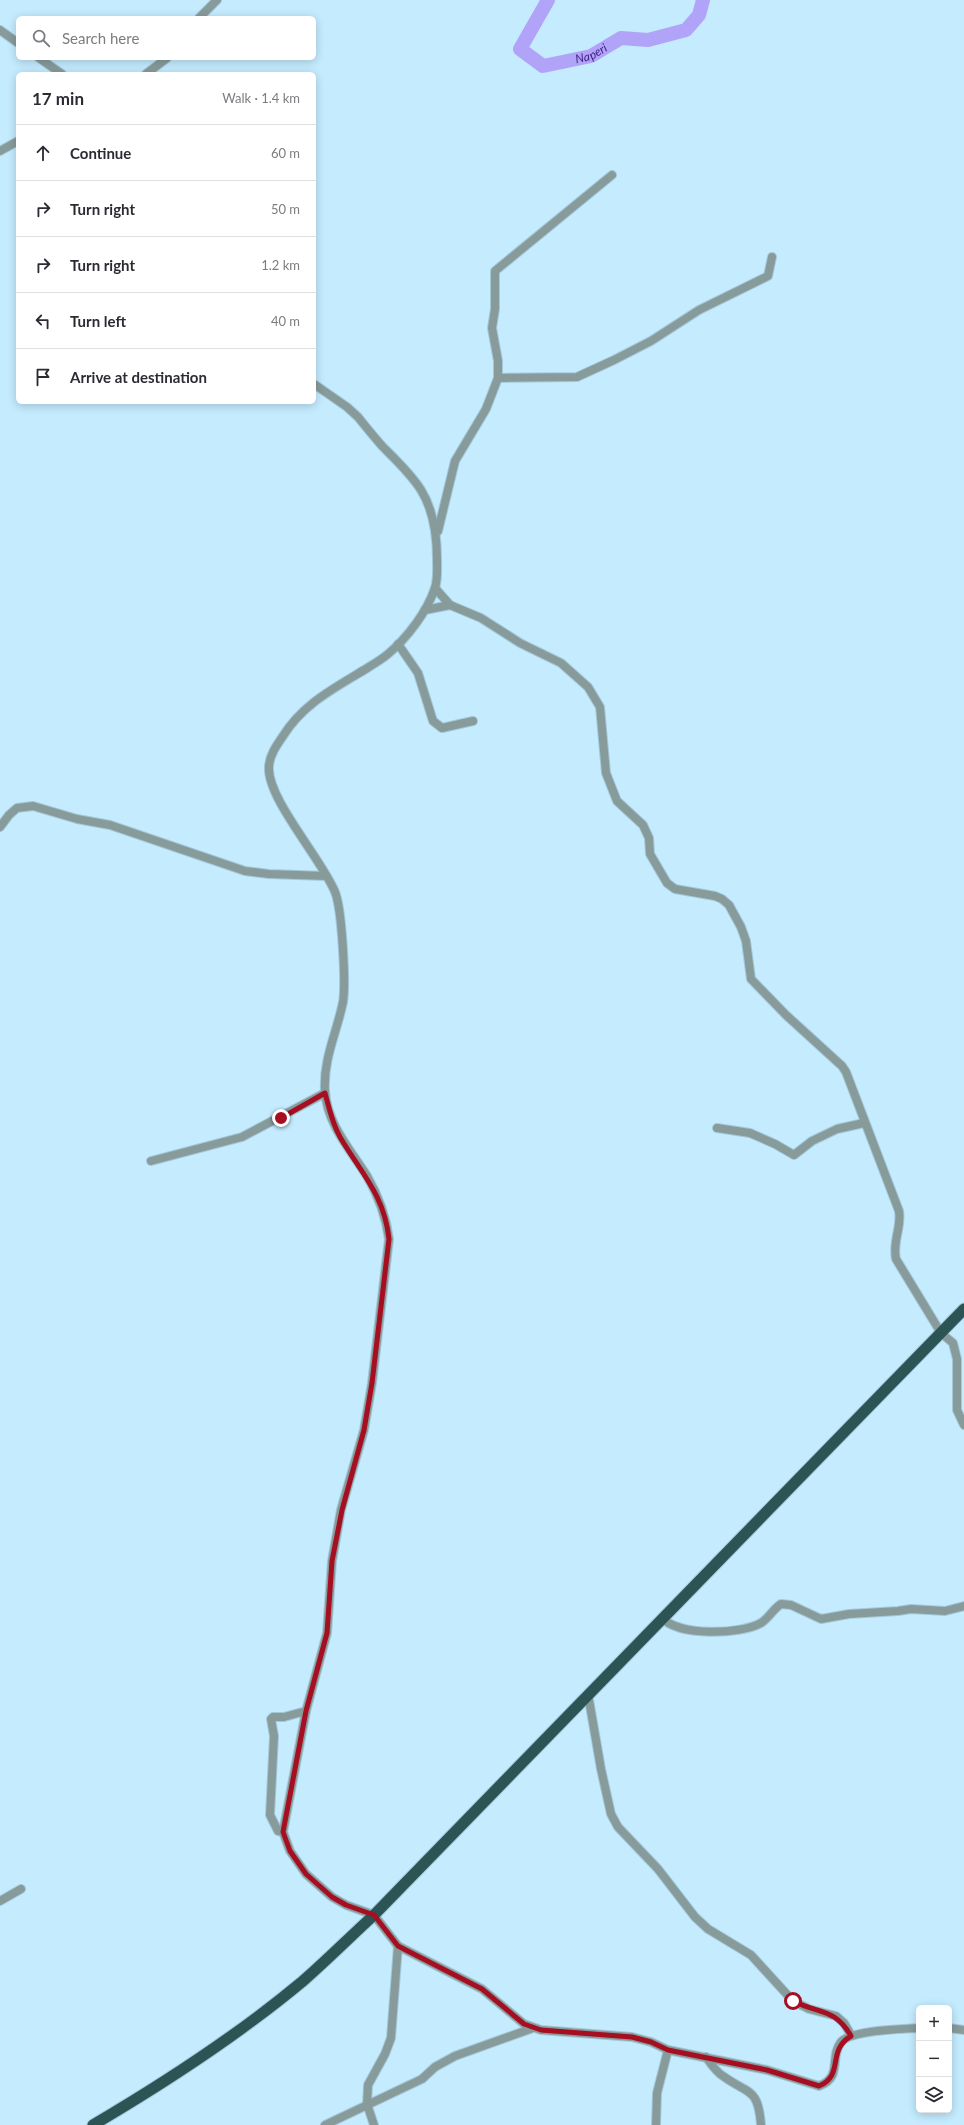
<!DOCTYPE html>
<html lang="en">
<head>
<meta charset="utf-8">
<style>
  body { margin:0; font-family:Lato,sans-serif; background:#f7f7f7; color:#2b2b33 }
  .controls { position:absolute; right:12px; bottom:12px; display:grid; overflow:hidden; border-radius:6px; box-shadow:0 2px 10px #0003 }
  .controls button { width:36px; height:36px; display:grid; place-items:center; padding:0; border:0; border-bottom:1px solid #e1e1e2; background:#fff; color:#2b2b33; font:20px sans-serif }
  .stop { position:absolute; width:12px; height:12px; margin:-9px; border:3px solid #a60e22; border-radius:50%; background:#fff }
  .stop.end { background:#a60e22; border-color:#fff; box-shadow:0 1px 4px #0008 }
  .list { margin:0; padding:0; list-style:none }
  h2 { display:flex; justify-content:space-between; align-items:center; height:52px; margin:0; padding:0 16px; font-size:17px }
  h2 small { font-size:13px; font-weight:400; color:#7c7c81 }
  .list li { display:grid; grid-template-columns:26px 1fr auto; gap:12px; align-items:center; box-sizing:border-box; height:56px; padding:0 16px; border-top:1px solid #e1e1e2 }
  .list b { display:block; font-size:15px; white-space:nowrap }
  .list em { font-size:13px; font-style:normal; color:#7c7c81 }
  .icon { flex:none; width:22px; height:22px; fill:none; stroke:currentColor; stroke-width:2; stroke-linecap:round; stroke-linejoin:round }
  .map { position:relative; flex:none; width:964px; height:2125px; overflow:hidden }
  .search { position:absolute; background:#fff; box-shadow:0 2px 10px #0003; left:16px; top:16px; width:300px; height:44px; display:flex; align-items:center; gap:10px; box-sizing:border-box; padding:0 14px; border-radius:6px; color:#7c7c81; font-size:15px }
  .panel { position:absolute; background:#fff; box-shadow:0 2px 10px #0003; left:16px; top:72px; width:300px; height:332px; border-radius:6px }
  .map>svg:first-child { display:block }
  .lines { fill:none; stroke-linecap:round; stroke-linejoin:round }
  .river { stroke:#b1a3f8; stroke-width:14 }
  .minor-casing { stroke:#a5c8d9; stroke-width:10 }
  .trunk-casing { stroke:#a5c8d9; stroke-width:13 }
  .minor { stroke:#889b9b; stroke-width:8 }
  .trunk { stroke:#2c5454; stroke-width:11 }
  .route { stroke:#a60e22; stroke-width:5 }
  .labels { text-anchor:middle; stroke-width:4; stroke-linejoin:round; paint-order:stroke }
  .water-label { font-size:12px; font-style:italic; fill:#3e1f7f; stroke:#e5f4fc }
</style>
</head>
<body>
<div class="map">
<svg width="964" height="2125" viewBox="0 0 964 2125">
  <rect width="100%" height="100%" fill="#c4ebfe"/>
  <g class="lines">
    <!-- river -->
    <path class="river" id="s1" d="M 548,0 L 520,49 L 543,66 L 591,56 L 621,38 L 648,40 L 686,30 L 699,15 L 703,0"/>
    <!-- minor casing -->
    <g class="minor-casing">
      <g id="minor">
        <polyline points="199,18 217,0"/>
        <polyline points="0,30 18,43"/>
        <polyline points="39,58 62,74"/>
        <polyline points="146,74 167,58"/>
        <polyline points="0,151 18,141"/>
        <polyline points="498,378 577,377 614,360 651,341 699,310 768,276 772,257"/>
        <path d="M 314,384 L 347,407 L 358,417 C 366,427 374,437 383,447 C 396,460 411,474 421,490 C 434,511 437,535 437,559 C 437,569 438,579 435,588 C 427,612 407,638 388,654 C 381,660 372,665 364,670 C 333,689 303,704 283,736 C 277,745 270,754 269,766 C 266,798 322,859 335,892 C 342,909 346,983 343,1002 C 337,1032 323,1059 325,1091 C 327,1124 350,1149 367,1176 C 378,1195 386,1217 389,1239 L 372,1383 L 364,1430 L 341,1510 L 332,1561 L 327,1633 L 306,1711 L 283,1832 L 290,1851 L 306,1874 L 332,1897 L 346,1905 L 374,1915 L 398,1946 L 482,1989 L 524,2024 L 541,2030 L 632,2037 L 651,2042 L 668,2050 L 767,2070 L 819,2086 C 843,2077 829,2058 841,2042 C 851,2030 903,2029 919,2028"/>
        <polyline points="438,531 455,461 486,409 498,378 498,361 492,328 495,309 495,271 612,175"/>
        <path d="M 435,588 L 450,605 L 481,618 L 520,643 L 561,663 L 588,687 L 600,707 L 606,773 L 617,801 L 643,825 L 649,838 L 650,854 L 667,883 L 675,889 L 715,896 L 722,899 L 729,905 L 741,927 L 746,941 L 751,979 L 786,1015 L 842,1066 L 846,1072 L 899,1211 C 902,1227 892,1242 896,1259 L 941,1333 L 953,1343 L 957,1359 L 957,1410 L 964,1425"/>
        <polyline points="425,610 450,605"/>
        <polyline points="398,644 418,673 433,721 442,728 473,721"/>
        <polyline points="0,827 9,815 17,808 33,806 77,819 110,825 245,871 269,874 326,876"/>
        <polyline points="717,1128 750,1133 775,1144 794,1155 812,1141 837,1129 864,1123"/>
        <polyline points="151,1161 242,1137 325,1093"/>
        <path d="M 662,1618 C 679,1636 739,1635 761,1623 C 769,1618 773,1609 781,1604 L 791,1605 L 821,1619 L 849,1614 L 898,1611 L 911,1609 L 945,1611 L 964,1606"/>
        <polyline points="588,1694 601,1769 611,1814 618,1827 658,1869 695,1917 708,1929 751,1955 793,2001 809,2009 836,2016 844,2023 851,2035"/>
        <polyline points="283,1832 278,1831 270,1815 274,1736 271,1719 273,1717 284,1717 306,1711"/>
        <polyline points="0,1901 21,1889"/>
        <polyline points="949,2028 964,2030"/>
        <path d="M 706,2057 C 711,2064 716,2072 723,2076 C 749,2095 758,2087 761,2125"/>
        <polyline points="325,2125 422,2079 435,2067 455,2056 533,2028"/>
        <polyline points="374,2125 367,2104 368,2085 385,2054 391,2038 398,1946"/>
        <polyline points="656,2125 657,2093 668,2050"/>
      </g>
    </g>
    <!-- trunk casing -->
    <g class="trunk-casing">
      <path id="trunk" d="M 93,2125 C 166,2082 237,2036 303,1981 C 327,1960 350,1937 374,1915 L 964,1309"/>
    </g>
    <!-- minor -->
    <use href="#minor" class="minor"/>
    <!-- trunk -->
    <use href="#trunk" class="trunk"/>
  </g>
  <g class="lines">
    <!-- route -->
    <path class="route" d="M 281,1118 L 325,1093 C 329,1108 332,1123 340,1137 C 361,1173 384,1194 389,1239 L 372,1383 L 364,1430 L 342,1510 L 332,1561 L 327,1633 L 306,1711 L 283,1832 L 290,1851 L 306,1874 L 332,1897 L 346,1905 L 374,1915 L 398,1946 L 482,1989 L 524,2024 L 541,2030 L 632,2037 L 651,2042 L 668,2050 L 767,2070 L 819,2086 C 845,2075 826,2051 851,2036 C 835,2008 819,2014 793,2001"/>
  </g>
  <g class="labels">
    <!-- water labels -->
    <g class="water-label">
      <text dy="4" stroke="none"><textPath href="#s1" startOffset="135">Naperi</textPath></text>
    </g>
  </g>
</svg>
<div class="controls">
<button>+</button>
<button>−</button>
<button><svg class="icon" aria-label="layers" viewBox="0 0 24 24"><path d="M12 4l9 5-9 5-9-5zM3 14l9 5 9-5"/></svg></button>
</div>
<div class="stop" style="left:793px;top:2001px"></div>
<div class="stop end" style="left:281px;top:1118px"></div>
<div class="search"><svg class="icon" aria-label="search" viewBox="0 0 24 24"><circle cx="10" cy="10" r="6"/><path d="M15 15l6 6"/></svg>Search here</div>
<section class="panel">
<h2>17 min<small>Walk · 1.4 km</small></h2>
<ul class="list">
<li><svg class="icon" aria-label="ahead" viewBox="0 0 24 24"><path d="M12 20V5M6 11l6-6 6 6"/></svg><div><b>Continue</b></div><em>60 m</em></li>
<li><svg class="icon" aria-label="right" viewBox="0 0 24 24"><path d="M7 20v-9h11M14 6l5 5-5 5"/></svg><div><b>Turn right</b></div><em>50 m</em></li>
<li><svg class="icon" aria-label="right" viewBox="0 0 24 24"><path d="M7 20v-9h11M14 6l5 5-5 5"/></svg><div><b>Turn right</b></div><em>1.2 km</em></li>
<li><svg class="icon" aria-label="left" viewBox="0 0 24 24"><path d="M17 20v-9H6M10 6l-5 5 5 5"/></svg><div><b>Turn left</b></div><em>40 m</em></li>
<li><svg class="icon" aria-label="arrive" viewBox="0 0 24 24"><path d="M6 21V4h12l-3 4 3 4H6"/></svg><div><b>Arrive at destination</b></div></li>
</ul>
</section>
</div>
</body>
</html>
